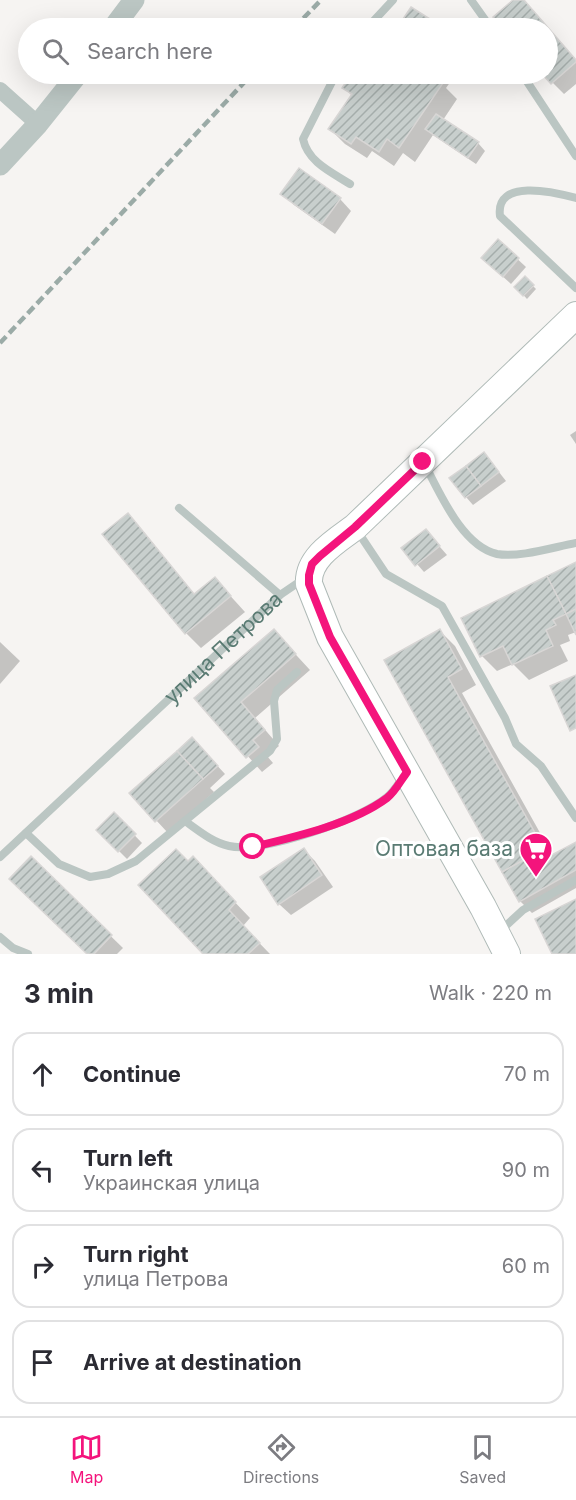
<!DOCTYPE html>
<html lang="en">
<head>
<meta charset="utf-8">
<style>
  body { margin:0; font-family:Inter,sans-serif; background:#f7f7f7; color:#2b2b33 }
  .stop { position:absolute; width:18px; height:18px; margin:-14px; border:4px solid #f4147c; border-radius:50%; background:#fff }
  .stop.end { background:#f4147c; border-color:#fff; box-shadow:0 2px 6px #0008 }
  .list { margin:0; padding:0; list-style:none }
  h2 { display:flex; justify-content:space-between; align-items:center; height:78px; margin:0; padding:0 24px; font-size:26px }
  h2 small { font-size:20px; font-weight:400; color:#7c7c81 }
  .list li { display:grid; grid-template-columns:39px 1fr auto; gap:18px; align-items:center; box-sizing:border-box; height:84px; margin:0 12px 12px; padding:0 12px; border:2px solid #e1e1e2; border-radius:18px }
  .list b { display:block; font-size:22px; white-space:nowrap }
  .list p { margin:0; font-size:20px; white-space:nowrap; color:#7c7c81 }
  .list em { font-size:20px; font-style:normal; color:#7c7c81 }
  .icon { flex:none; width:33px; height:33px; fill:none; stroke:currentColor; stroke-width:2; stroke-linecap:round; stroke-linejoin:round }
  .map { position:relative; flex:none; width:576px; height:954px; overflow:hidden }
  .search { position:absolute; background:#fff; box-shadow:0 6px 24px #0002; left:18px; right:18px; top:18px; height:66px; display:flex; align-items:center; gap:15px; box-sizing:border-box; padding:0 21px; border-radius:33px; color:#7c7c81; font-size:22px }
  .sheet { height:462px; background:#fff }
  nav { display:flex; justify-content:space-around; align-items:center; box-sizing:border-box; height:84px; border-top:2px solid #e1e1e2; background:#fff; font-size:16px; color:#7c7c81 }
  nav a { display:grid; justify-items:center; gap:3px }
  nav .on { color:#f4147c }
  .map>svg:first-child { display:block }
  .shadow { fill:#0003 }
  .building { fill:url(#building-hatch); stroke:#d8d6d5; stroke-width:1.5 }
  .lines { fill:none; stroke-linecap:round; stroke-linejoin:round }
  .primary-casing { stroke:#afbab7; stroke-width:28 }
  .service { stroke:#bbc6c3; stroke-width:8 }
  .minor { stroke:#bbc6c3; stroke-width:16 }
  .tertiary { stroke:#bbc6c3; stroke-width:21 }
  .primary { stroke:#fff; stroke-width:26 }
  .rail { stroke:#9baba7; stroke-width:4.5; stroke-dasharray:9 4.5; stroke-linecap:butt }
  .route { stroke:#f4147c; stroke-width:8 }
  .labels { text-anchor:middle; stroke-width:6; stroke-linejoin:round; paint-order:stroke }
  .street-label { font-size:21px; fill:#5a7b73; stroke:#fff }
  .poi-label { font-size:21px; fill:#5a7b73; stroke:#fff; text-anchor:end }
</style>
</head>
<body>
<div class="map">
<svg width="576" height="954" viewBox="0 0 576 954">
  <defs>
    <pattern id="building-hatch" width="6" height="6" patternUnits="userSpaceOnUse" patternTransform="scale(1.5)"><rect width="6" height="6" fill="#c8cfcd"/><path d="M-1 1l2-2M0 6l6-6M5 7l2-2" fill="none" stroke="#a5adab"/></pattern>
  </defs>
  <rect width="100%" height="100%" fill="#f6f4f2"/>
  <!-- shadow -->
  <g class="shadow">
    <polygon points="515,0 522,0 576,60 576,84 564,94 544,74 548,74 548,28 505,28 495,17"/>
    <polygon points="412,9 441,28 398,28"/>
    <polygon points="353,74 456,74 446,88 457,99 443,120 478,143 485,151 476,164 433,135 415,162 403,153 394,166 372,151 367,158 345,144 330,129 352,96 344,87"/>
    <polygon points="282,193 340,199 351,211 335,234 294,205"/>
    <polygon points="498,241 526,267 511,284 491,266"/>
    <polygon points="525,278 536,289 527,299 516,287"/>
    <polygon points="576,431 576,444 570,435"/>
    <polygon points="491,462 506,481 473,505 466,497"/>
    <polygon points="128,515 143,531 195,595 215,579 245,612 201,648 186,633 104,534"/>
    <polygon points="426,531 447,555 424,572 403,548"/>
    <polygon points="576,564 576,632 568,635 570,641 560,645 568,661 529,680 513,664 497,671 482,656 463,619"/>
    <polygon points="274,631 310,670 255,718 279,746 267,756 273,763 262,772 196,698"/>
    <polygon points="440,631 455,646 476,685 462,693 553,856 576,844 576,888 532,913 520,901 386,660"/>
    <polygon points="0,642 20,661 0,684"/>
    <polygon points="200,747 225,774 210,788 214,792 168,833 131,793"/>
    <polygon points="114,814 142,843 127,859 98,830"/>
    <polygon points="304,850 315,861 333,887 291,915 279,904"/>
    <polygon points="31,859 123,948 117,954 88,954"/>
    <polygon points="188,863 208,874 250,918 243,926 270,954 205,954"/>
  </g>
  <!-- building -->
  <g class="building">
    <polygon points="513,0 524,0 576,60 576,62 551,84 542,74 548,74 548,28 503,28 493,17"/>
    <polygon points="411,7 444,28 397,28"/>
    <polygon points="351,74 430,74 443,83 399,148 387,139 379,152 356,137 351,144 328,129 352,94 342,88"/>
    <polygon points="436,114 479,142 468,158 425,129"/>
    <polygon points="299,168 341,198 322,224 280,194"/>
    <polygon points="498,239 519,258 503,277 481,258"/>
    <polygon points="525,276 534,285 523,296 514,287"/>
    <polygon points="484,452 499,472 481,486 466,466"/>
    <polygon points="466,466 481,486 465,498 449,478"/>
    <polygon points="128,513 194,594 215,577 231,596 185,634 102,534"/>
    <polygon points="426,529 440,546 415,566 401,548"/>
    <polygon points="576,562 576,609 566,614 547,576"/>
    <polygon points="547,576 566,614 553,620 556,625 546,630 553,646 512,665 503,646 480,657 461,618"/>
    <polygon points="576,609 576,635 566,614"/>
    <polygon points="274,629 296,654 241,702 265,730 253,740 259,747 246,758 194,698"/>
    <polygon points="440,629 462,669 448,677 544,849 502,872 384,660"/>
    <polygon points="576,675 576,728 570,731 550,686"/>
    <polygon points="192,737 218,766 203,779 177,751"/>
    <polygon points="177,751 203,779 155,822 129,793"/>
    <polygon points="114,812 136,834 118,852 96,830"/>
    <polygon points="576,842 576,870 519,902 502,872 544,849 548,857"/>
    <polygon points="304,848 322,875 278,905 260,877"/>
    <polygon points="176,849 188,861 193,856 236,902 229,910 260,943 248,954 203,954 138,885"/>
    <polygon points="31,856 112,935 94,954 87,954 9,879"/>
    <polygon points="576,899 576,954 552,954 535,919"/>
  </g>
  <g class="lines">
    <!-- primary casing -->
    <g class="primary-casing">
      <path id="primary" d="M 507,954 L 483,907 L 330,637 L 309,584 C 307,558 336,541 355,527 L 576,315"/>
    </g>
    <!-- service -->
    <g class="service">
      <polyline points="471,0 491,28"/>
      <polyline points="367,28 393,0"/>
      <path d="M 336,74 L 303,139 C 308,162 331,172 350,184"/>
      <polyline points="522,74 576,156"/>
      <path d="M 576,198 C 554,192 495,178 500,216 L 576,288"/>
      <path d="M 425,465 C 440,493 462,546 497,554 C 519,558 554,547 576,543"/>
      <polyline points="179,508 280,595"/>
      <polyline points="356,529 386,574 442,606 505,718 516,744 541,766 576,818"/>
      <path d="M 185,821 C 199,831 212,842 229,846 C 263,854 361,819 387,797 C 394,792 399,782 405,775"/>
      <polyline points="26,833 59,864 90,877 108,874 136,861 270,751 277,739 274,701 277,690 297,672"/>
      <path id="s1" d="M 0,857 L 280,595 L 305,578"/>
      <polyline points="499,932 523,910 576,880"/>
      <polyline points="0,937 13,948 28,954"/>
    </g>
    <!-- minor -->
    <polyline class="minor" points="0,90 38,124"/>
    <!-- tertiary -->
    <g class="tertiary">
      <polyline points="113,28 134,0"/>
      <polyline points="0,165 38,124 78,74"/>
    </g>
    <!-- primary -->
    <use href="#primary" class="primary"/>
    <!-- rail -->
    <g class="rail">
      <polyline points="294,28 321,0"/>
      <polyline points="0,343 252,74"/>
    </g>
  </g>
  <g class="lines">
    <!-- route -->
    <path class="route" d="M 253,847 C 295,837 352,824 387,798 C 395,792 401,780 407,772 L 330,637 L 309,584 L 309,575 L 312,564 L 320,556 L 355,527 L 423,462"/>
  </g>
  <!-- icons -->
  <defs>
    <g id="supermarket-pin" transform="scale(1.725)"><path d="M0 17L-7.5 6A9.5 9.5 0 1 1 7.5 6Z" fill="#f4147c" stroke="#fff"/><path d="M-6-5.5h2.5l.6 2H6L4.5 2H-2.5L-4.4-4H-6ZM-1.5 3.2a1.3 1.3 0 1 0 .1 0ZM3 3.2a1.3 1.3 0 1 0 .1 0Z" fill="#fff"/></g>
  </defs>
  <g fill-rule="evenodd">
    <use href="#supermarket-pin" x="536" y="849"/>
  </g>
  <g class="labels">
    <!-- street labels -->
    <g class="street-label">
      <text dy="7" stroke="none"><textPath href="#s1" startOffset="306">улица Петрова</textPath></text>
    </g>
    <!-- poi labels -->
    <g class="poi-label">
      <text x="513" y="856">Оптовая база</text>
    </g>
  </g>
</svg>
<div class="stop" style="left:253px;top:847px"></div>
<div class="stop end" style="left:423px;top:462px"></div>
<div class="search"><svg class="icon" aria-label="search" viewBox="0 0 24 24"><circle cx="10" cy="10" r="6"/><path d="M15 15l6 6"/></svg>Search here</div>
</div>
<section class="sheet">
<h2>3 min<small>Walk · 220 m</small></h2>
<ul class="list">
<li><svg class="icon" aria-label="ahead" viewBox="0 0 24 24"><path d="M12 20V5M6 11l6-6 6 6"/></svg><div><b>Continue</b></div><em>70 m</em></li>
<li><svg class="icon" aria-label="left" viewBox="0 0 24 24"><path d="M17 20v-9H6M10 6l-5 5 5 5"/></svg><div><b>Turn left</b><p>Украинская улица</p></div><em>90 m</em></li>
<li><svg class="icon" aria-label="right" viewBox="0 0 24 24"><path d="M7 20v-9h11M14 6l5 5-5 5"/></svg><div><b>Turn right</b><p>улица Петрова</p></div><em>60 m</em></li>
<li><svg class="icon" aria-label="arrive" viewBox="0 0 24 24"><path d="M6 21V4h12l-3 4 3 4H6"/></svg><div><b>Arrive at destination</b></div></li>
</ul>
</section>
<nav>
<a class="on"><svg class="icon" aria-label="map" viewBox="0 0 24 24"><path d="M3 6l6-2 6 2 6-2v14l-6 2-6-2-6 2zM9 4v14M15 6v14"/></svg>Map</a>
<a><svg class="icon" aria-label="directions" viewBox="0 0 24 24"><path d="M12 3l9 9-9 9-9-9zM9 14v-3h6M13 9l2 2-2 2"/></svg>Directions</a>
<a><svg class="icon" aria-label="saved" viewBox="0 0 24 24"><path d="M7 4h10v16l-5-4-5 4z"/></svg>Saved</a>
</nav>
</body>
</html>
